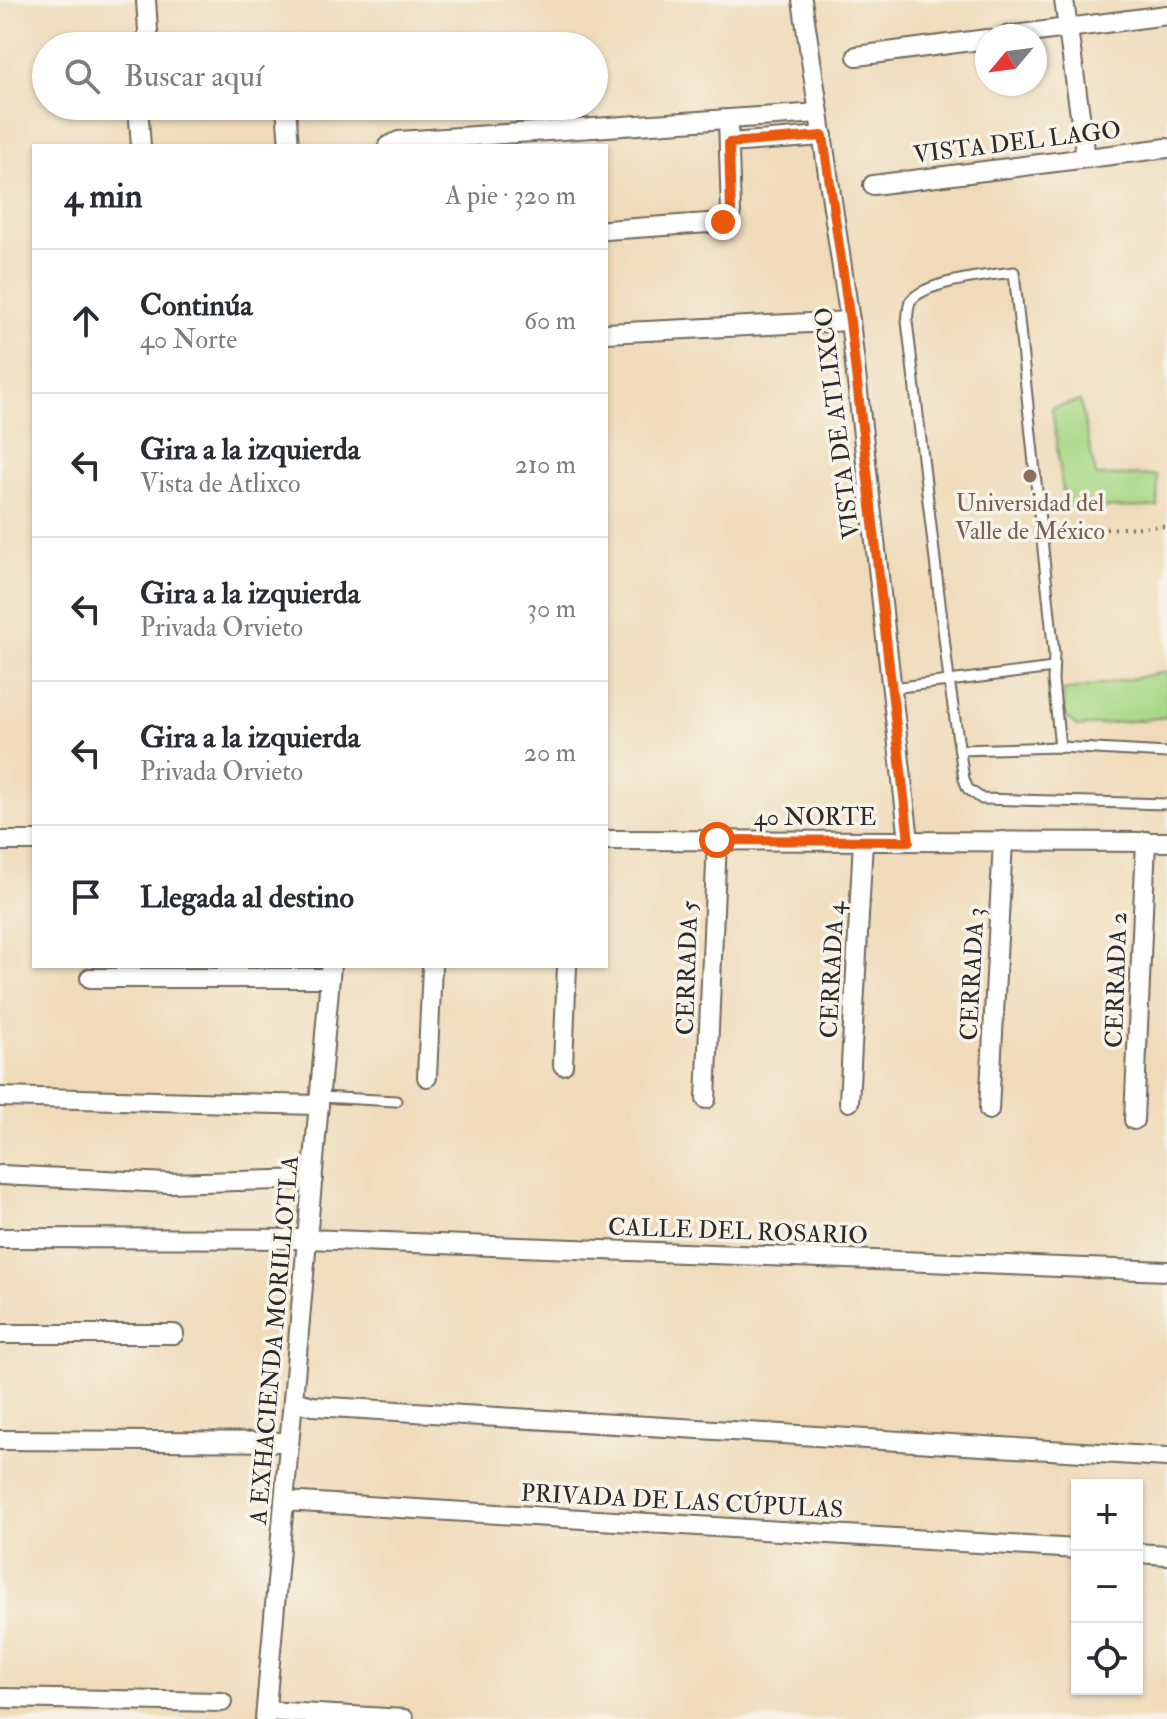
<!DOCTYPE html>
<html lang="es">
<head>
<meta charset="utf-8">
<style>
  body { margin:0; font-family:"IM FELL Double Pica",serif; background:#f7f7f7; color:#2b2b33 }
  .controls { position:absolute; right:24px; bottom:24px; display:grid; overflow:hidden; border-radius:0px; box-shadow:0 2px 6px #0004 }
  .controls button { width:72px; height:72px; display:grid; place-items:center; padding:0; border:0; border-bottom:2px solid #e1e1e2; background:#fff; color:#2b2b33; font:40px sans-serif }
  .compass { position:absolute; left:975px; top:24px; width:72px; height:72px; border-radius:50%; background:#fff; box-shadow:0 2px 6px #0004; rotate:241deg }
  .stop { position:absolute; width:24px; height:24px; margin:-18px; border:6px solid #ea580c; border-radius:50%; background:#fff }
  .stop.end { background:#ea580c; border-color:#fff; box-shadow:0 2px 8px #0008 }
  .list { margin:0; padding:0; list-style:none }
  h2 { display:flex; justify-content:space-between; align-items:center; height:104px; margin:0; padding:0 32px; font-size:34px }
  h2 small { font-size:26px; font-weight:400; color:#7c7c81 }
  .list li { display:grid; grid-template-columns:52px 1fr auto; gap:24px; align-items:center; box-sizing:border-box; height:144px; padding:0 32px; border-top:2px solid #e1e1e2 }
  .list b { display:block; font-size:30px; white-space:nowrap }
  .list p { margin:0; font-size:26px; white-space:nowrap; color:#7c7c81 }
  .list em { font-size:26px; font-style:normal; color:#7c7c81 }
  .icon { flex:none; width:44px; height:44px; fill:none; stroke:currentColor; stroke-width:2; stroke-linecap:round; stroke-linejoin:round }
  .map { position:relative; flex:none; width:1167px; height:1719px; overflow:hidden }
  .search { position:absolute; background:#fff; box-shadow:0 2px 6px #0004; left:32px; top:32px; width:576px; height:88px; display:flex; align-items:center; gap:20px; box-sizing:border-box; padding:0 28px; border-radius:44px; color:#7c7c81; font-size:30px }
  .panel { position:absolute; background:#fff; box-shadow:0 2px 6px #0004; left:32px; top:144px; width:576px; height:824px; border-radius:0px }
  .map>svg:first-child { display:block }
  .green { fill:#a9d886; stroke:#6a8258; stroke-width:2 }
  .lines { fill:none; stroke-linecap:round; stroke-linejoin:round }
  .service-casing { stroke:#70695d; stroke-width:13 }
  .minor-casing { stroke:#70695d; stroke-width:22 }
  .path { stroke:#70695d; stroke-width:4; stroke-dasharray:2 6; stroke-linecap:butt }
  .service { stroke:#fff; stroke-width:9 }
  .minor { stroke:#fff; stroke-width:18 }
  .route { stroke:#ea580c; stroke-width:10 }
  .education-dot { fill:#8d6e63; stroke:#f7f3e8; stroke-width:3 }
  .labels { text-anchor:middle; stroke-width:7; stroke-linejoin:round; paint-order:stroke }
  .street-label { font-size:24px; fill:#2b2b2b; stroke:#f7f3e8 }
  .education-label { font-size:24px; fill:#785e54; stroke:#f7f3e8 }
</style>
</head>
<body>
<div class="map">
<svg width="1167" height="1719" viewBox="0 0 1167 1719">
  <rect width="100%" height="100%" fill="#f7f3e8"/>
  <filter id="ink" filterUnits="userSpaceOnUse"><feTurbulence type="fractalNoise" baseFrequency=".0125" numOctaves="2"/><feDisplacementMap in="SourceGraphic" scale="16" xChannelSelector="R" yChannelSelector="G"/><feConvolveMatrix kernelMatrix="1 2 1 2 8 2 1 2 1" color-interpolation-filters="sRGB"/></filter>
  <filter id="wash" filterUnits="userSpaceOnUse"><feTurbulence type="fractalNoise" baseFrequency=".006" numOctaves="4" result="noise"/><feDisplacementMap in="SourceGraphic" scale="32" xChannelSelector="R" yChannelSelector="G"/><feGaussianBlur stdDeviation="1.8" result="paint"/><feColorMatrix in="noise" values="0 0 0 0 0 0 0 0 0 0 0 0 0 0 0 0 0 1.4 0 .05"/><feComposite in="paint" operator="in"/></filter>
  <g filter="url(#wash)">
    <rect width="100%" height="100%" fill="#efdbb9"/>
    <!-- green -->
    <g class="green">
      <polygon points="1080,401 1096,476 1157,475 1158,507 1065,508 1052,408"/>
      <polygon points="1167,672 1167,717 1077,727 1065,715 1063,691"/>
    </g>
  </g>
  <g filter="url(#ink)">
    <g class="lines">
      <!-- service casing -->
      <g class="service-casing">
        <g id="service">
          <polyline points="892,688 1053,668"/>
          <path d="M 1060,747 L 1053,681 L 1054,654 L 1014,272 C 991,275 923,281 910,302 C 908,307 908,316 907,321 L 949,680 L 964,779 L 968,789 L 982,799 L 1167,804"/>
          <polyline points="960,750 1060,747 1167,753"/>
          <polyline points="320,1097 396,1101"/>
        </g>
      </g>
      <!-- minor casing -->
      <g class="minor-casing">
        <g id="minor">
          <polyline points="146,0 149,46"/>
          <polyline points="802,0 850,321 909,841"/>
          <polyline points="1064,0 1086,158"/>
          <polyline points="1006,36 1167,15"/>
          <polyline points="857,56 987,39"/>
          <polyline points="138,106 141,146"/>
          <polyline points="286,106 289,146"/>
          <polyline points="729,143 823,136"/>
          <polyline points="388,146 399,141 819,113"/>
          <polyline points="873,185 1167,148"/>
          <polyline points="606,230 723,222 731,213 728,120"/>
          <polyline points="606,333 850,321"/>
          <polyline points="606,840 1167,842"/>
          <polyline points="0,841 34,841"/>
          <polyline points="90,978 330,978"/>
          <polyline points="563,1065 567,966"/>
          <polyline points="427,1077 432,966"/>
          <polyline points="0,1097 319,1105"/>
          <polyline points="706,1099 717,840"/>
          <polyline points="849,1102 863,841"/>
          <polyline points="989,1110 1003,841"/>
          <polyline points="1134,1120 1146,841"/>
          <polyline points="0,1175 168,1183 313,1179"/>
          <polyline points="0,1238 307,1239 1167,1271"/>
          <polyline points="0,1334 174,1334"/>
          <polyline points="293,1401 313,1406 1167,1457"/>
          <polyline points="0,1440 289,1442"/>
          <polyline points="284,1501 1077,1549"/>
          <polyline points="1137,1553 1167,1555"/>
          <polyline points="0,1698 222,1702"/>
          <polyline points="266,1711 404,1719"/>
          <polyline points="265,1719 331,966"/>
        </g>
      </g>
      <!-- path -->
      <polyline class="path" points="1058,531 1167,526"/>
      <!-- service -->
      <use href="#service" class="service"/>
      <!-- minor -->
      <use href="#minor" class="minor"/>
    </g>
  </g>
  <g class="lines" filter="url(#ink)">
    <!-- route -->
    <polyline class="route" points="717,840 909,841 850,321 823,136 729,143 731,213 723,222"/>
  </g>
  <!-- markers -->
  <circle class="education-dot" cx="1030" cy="476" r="8"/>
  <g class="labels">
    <!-- street labels -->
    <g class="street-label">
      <text transform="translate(1017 142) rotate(-7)" y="8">VISTA DEL LAGO</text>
      <text transform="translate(837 423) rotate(-97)" y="8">VISTA DE ATLIXCO</text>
      <text x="815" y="825">40 NORTE</text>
      <text transform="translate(687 968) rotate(-88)" y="8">CERRADA 5</text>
      <text transform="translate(832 970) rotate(-87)" y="8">CERRADA 4</text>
      <text transform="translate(972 974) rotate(-87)" y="8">CERRADA 3</text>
      <text transform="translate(1116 980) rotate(-88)" y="8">CERRADA 2</text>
      <text transform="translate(738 1231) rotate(2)" y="8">CALLE DEL ROSARIO</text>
      <text transform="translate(274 1340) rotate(-85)" y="8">A EXHACIENDA MORILLOTLA</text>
      <text transform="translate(682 1501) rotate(3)" y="8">PRIVADA DE LAS CÚPULAS</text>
    </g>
    <!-- education labels -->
    <g class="education-label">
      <text x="1030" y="511">Universidad del<tspan x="1030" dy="28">Valle de México</tspan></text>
    </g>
  </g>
</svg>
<div class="controls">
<button>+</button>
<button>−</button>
<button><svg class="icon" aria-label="locate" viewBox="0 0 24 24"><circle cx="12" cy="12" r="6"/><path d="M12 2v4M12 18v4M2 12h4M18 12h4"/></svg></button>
</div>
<svg class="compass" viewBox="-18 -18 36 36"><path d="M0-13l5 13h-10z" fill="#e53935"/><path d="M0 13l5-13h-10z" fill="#7c7c81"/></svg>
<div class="stop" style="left:717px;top:840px"></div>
<div class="stop end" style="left:723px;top:222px"></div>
<div class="search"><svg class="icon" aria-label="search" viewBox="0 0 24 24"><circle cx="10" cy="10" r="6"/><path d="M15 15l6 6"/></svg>Buscar aquí</div>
<section class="panel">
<h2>4 min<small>A pie · 320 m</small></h2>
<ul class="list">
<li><svg class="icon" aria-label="ahead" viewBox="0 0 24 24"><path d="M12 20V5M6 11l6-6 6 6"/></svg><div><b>Continúa</b><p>40 Norte</p></div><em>60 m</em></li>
<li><svg class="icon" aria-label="left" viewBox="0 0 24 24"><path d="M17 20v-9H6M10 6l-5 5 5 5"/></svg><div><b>Gira a la izquierda</b><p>Vista de Atlixco</p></div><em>210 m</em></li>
<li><svg class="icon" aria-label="left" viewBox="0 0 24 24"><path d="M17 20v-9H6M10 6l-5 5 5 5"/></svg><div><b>Gira a la izquierda</b><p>Privada Orvieto</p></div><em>30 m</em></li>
<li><svg class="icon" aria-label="left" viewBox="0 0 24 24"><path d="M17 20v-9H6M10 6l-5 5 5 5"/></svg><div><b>Gira a la izquierda</b><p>Privada Orvieto</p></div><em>20 m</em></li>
<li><svg class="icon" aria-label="arrive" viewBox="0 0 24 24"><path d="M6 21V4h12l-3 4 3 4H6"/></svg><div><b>Llegada al destino</b></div></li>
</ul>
</section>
</div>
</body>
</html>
